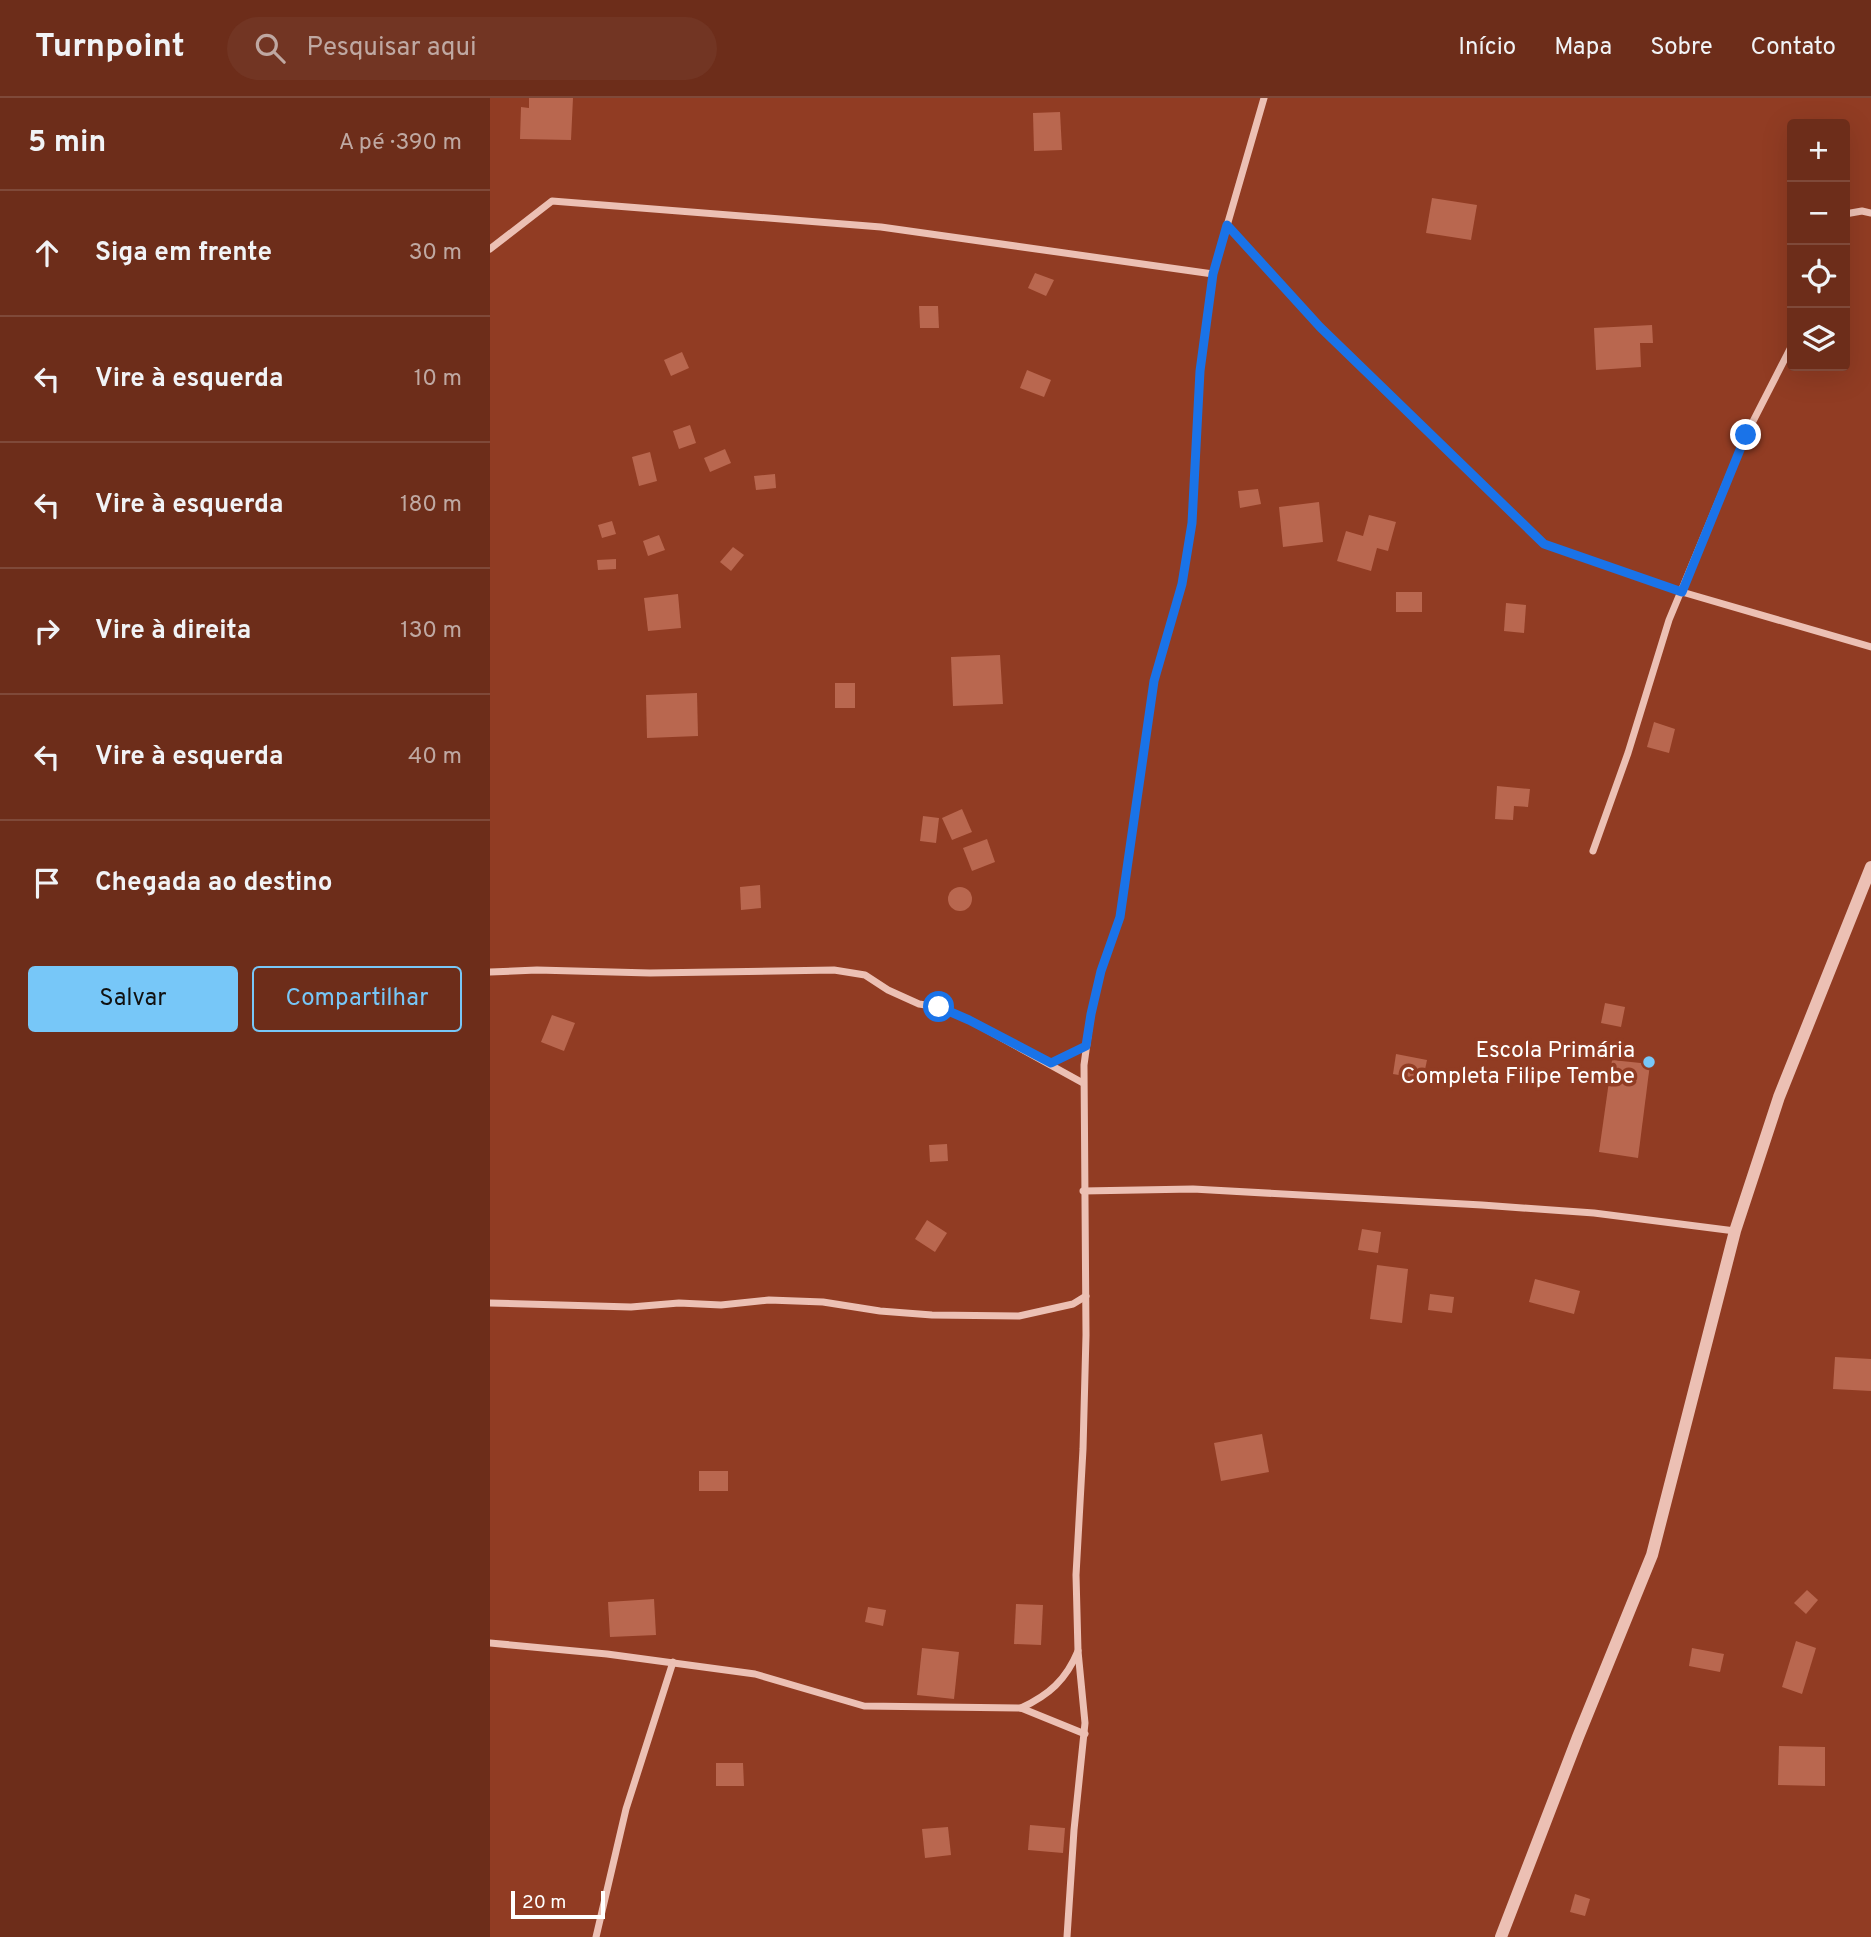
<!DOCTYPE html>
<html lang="pt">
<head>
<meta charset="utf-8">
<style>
  body { margin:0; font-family:Overpass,sans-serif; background:#723523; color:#f1f3f6 }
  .controls { position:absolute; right:21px; top:21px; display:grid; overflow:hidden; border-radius:7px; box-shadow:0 7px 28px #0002 }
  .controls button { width:63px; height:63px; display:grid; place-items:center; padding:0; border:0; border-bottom:2px solid #7f4939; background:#6d2d1a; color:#f1f3f6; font:35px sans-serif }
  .scale { position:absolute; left:21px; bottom:18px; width:94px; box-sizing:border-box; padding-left:7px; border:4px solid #fff; border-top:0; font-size:19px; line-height:24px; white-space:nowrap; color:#fff; -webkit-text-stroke:5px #913c23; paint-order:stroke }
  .stop { position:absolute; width:21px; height:21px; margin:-16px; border:5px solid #1a73e8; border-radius:50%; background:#fff }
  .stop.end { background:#1a73e8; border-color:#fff; box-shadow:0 2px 7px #0008 }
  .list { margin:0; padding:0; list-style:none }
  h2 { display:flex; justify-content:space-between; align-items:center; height:91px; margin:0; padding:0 28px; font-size:30px }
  h2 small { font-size:23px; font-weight:400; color:#bfa8a2 }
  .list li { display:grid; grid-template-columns:46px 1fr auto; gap:21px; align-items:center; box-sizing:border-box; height:126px; padding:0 28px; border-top:2px solid #7f4939 }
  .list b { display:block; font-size:26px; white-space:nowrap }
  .list em { font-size:23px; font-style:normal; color:#bfa8a2 }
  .actions { display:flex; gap:14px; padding:21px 28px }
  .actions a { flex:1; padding:16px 0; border:2px solid #77c7f8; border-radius:7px; text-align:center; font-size:24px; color:#77c7f8 }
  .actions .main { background:#77c7f8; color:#111 }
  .icon { flex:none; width:38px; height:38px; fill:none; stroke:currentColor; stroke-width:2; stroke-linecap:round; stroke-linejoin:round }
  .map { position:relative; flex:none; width:1381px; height:1839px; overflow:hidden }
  header { display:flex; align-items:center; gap:42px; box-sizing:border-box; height:98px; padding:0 35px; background:#6d2d1a; border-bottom:2px solid #7f4939 }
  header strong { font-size:33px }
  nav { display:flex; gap:38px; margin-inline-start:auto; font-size:24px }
  .search { width:490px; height:63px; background:#723523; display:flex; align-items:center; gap:18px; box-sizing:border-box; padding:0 24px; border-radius:38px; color:#bfa8a2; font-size:26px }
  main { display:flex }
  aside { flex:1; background:#6d2d1a }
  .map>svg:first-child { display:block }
  .building { fill:#b9674f }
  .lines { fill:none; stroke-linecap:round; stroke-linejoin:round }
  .minor { stroke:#ecc0b4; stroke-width:7 }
  .tertiary { stroke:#ecc0b4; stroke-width:12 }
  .route { stroke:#1a73e8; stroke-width:9 }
  .poi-dot { fill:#77c7f8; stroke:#913c23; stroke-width:2.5 }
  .labels { text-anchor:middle; stroke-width:7; stroke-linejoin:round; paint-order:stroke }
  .poi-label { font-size:23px; fill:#fff; stroke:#913c23; text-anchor:end }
</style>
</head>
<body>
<header>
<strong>Turnpoint</strong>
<div class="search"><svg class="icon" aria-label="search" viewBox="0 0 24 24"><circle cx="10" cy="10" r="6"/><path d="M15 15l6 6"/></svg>Pesquisar aqui</div>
<nav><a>Início</a><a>Mapa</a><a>Sobre</a><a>Contato</a></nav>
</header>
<main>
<aside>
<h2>5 min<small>A pé · 390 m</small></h2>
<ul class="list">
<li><svg class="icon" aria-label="ahead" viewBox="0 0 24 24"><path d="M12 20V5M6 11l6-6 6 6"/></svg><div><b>Siga em frente</b></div><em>30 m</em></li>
<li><svg class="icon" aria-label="left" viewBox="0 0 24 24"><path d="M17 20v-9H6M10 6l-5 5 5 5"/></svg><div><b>Vire à esquerda</b></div><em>10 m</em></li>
<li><svg class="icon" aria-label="left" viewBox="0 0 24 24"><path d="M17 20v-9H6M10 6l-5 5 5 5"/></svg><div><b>Vire à esquerda</b></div><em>180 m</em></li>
<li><svg class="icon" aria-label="right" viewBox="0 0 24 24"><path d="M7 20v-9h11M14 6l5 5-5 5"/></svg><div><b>Vire à direita</b></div><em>130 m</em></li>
<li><svg class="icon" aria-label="left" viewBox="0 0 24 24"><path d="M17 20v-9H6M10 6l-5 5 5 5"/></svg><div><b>Vire à esquerda</b></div><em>40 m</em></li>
<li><svg class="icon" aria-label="arrive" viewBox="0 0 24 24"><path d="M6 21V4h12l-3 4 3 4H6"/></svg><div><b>Chegada ao destino</b></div></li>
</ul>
<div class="actions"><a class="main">Salvar</a><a>Compartilhar</a></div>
</aside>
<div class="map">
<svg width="1381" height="1839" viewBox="0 0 1381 1839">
  <rect width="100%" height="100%" fill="#913c23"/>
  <!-- building -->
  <g class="building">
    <polygon points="39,0 83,0 81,42 30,41 31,9 39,10"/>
    <polygon points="570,14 572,52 544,53 543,15"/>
    <polygon points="942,100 987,107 981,142 936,135"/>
    <polygon points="545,175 564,182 556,198 538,190"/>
    <polygon points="429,208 448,208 449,230 430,230"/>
    <polygon points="1162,227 1163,245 1150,245 1151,269 1106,272 1104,230"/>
    <polygon points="192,254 199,270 181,278 174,262"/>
    <polygon points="537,272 561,282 554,299 530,290"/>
    <polygon points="200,327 206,345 189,351 183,333"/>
    <polygon points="235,351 241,365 220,374 214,360"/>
    <polygon points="160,354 167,383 149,388 142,359"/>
    <polygon points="285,376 286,390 266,392 264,378"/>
    <polygon points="768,391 771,406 750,410 748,393"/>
    <polygon points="829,404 833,444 793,449 789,409"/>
    <polygon points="879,417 906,424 898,453 887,450 881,473 847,463 856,433 873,438"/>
    <polygon points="122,423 126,436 112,440 108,427"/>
    <polygon points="169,437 175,452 158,458 153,443"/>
    <polygon points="243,449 254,457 241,473 230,464"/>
    <polygon points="126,461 126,471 108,472 107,462"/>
    <rect x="906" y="494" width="26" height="20"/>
    <polygon points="188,496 191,530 158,533 154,500"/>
    <polygon points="1016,505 1036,507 1034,535 1014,533"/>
    <polygon points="510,557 513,606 463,608 461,559"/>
    <rect x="345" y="585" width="20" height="25"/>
    <polygon points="207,595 208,638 157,640 156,597"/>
    <polygon points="1164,624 1185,631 1179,655 1157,649"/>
    <polygon points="1007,688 1040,691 1038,709 1024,708 1023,722 1005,721"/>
    <polygon points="472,711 482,734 462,742 452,720"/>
    <polygon points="433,718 449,720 446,745 430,743"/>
    <polygon points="497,741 505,764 482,773 473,750"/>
    <polygon points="270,787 271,810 251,812 250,789"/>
    <circle cx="470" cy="801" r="12"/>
    <polygon points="1115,905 1135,909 1131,929 1111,925"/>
    <polygon points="62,917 85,925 74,953 51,944"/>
    <polygon points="906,956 937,962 933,981 903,976"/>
    <polygon points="1122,962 1160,966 1148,1060 1109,1054"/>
    <polygon points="457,1046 458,1063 440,1064 439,1047"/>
    <polygon points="437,1122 457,1135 445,1154 425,1141"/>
    <polygon points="872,1131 891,1134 888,1155 868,1152"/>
    <polygon points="887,1167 918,1171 912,1225 880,1221"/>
    <polygon points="1045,1181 1090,1193 1084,1216 1039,1204"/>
    <polygon points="940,1196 964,1199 962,1215 938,1212"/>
    <polygon points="1345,1259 1381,1261 1381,1293 1343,1291"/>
    <polygon points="772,1336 779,1374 731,1383 724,1345"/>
    <rect x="209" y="1373" width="29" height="20"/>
    <polygon points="1317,1492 1328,1502 1316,1516 1304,1505"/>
    <polygon points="164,1501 166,1537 120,1539 118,1504"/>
    <polygon points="526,1506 553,1507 551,1547 524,1546"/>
    <polygon points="378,1509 396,1512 393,1528 375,1524"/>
    <polygon points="1306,1543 1326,1550 1312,1596 1292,1589"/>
    <polygon points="432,1550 469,1554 464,1601 427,1597"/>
    <polygon points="1202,1550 1234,1556 1230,1574 1199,1568"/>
    <polygon points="1289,1648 1335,1649 1335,1688 1288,1687"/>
    <polygon points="226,1665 253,1665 254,1688 226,1688"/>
    <polygon points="540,1727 575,1730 573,1755 538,1752"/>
    <polygon points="458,1729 461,1757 435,1760 432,1731"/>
    <polygon points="1085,1796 1100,1801 1095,1818 1080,1814"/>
  </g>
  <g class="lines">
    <!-- minor -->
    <g class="minor">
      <polyline points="1355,116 1372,113 1381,115"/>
      <polyline points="737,127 830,229 1054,446 1192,494 1381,549"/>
      <polyline points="0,151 62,103 391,129 723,176"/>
      <polyline points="1103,753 1138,655 1179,522 1256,337 1302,247"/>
      <polyline points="0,874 47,872 160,875 344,872 375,877 398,892 429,906 449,909 479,922 593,985"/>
      <polyline points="561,965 596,948"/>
      <polyline points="593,1093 703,1091 992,1107 1104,1115 1245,1133"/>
      <polyline points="0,1205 141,1209 189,1205 231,1207 279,1202 333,1204 390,1213 442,1217 529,1218 583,1206 596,1198"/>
      <polyline points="0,1545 117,1556 265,1576 374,1608 531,1610 595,1636"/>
      <path d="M 531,1610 C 559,1597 576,1582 588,1553"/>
      <polyline points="106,1839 136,1711 183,1564"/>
      <polyline points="577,1839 584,1732 595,1625 588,1553 586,1477 593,1351 596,1237 594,967 601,916 611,873 630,819 664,583 692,486 702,425 710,273 723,176 774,0"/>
    </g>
    <!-- tertiary -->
    <polyline class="tertiary" points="1011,1839 1088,1639 1162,1457 1245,1133 1289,999 1381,769"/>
  </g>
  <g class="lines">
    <!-- route -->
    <polyline class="route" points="449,909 479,922 561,965 596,948 601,916 611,873 630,819 664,583 692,486 702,425 710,273 723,176 737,127 830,229 1054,446 1192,494 1256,337"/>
  </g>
  <!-- markers -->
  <circle class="poi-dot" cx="1159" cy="964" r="7"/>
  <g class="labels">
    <!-- poi labels -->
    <g class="poi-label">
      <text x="1145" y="959">Escola Primária<tspan x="1145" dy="26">Completa Filipe Tembe</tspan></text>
    </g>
  </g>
</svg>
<div class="controls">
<button>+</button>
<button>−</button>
<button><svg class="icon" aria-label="locate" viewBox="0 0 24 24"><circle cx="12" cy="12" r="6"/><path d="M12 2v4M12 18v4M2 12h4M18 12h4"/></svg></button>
<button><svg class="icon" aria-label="layers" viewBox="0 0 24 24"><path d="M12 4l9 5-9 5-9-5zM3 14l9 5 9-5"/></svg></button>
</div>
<div class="scale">20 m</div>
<div class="stop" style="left:449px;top:909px"></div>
<div class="stop end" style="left:1256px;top:337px"></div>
</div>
</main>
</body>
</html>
